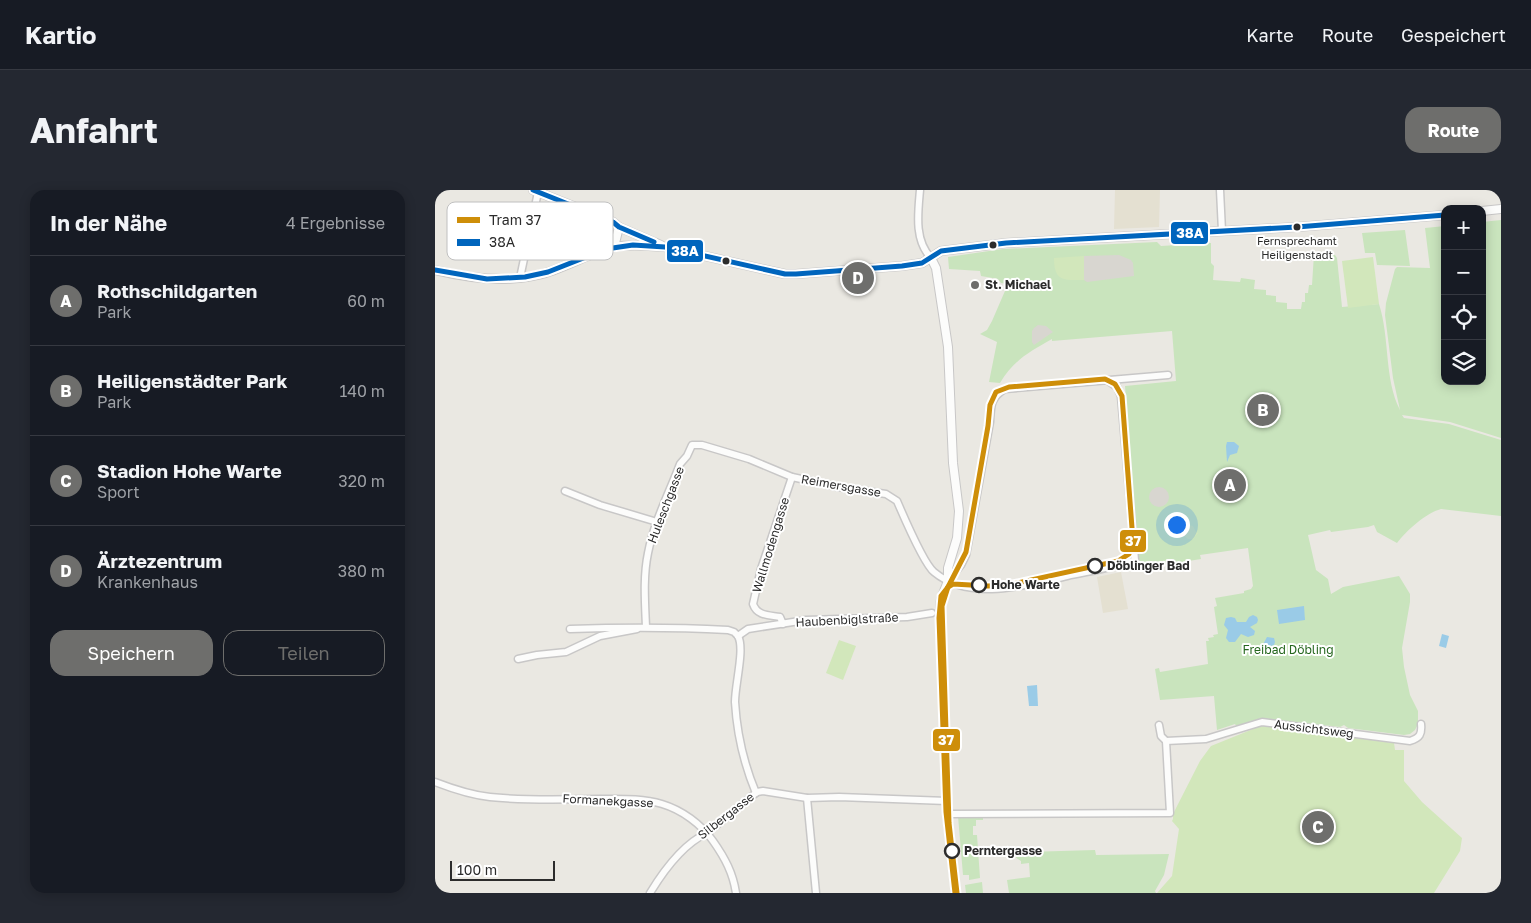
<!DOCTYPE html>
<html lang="de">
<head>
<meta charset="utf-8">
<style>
  body { margin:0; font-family:"Golos Text",sans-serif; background:#242831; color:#f1f3f6 }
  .controls { position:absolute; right:15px; top:15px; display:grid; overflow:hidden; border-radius:10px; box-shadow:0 2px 12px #0003 }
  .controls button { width:45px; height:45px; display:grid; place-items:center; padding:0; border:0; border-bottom:1px solid #363941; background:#171b24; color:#f1f3f6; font:25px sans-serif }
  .scale { position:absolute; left:15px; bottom:12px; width:105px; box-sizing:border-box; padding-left:5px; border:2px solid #2c2c2c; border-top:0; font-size:14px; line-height:18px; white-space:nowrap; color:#2c2c2c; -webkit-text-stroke:4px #fff; paint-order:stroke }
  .you { position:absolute; left:741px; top:334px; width:18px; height:18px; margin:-12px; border:4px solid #fff; border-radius:50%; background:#1a73e8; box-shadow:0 0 0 8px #1a73e833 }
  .badge { display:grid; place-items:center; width:32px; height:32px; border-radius:50%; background:#6e6e6c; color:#fff; font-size:16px; font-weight:700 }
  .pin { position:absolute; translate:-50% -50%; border:2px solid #fff; box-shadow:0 1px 5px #0006 }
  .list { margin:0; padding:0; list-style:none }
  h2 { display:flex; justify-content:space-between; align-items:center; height:65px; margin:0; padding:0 20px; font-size:21px }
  h2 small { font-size:16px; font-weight:400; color:#9ea1a6 }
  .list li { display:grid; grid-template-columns:32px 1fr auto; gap:15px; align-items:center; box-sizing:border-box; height:90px; padding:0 20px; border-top:1px solid #363941 }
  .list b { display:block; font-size:19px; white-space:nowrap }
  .list p { margin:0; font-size:16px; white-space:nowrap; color:#9ea1a6 }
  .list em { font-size:16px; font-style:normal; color:#9ea1a6 }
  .actions { display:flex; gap:10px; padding:15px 20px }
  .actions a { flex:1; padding:11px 0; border:1px solid #6e6e6c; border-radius:15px; text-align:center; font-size:18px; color:#6e6e6c }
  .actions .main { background:#6e6e6c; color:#fff }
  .icon { flex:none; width:28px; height:28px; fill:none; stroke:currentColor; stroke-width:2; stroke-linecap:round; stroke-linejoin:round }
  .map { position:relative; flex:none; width:1066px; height:703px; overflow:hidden; border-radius:15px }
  header { display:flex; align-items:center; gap:30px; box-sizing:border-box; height:70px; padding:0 25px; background:#171b24; border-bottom:1px solid #363941 }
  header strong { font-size:24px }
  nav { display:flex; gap:28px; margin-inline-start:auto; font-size:18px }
  .intro { display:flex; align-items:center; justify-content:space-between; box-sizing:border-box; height:120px; padding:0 30px }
  h1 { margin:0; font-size:35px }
  .button { padding:12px 22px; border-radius:15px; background:#6e6e6c; color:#fff; font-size:18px; font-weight:700 }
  main { display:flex; gap:30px; padding:0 30px }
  aside { flex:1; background:#171b24; border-radius:15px; box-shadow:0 2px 12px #0003 }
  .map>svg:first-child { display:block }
  .education { fill:#e4e0d1 }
  .green { fill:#c9e4bd }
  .pitch { fill:#d2e7bb }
  .plaza { fill:#d8d6d0 }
  .water { fill:#9acbe7 }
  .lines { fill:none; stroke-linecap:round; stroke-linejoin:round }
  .minor-casing { stroke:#c8c7c7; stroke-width:9 }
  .tertiary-casing { stroke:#c8c7c7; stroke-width:10 }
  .minor { stroke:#fcfcfb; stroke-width:6 }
  .tertiary { stroke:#fcfcfb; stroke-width:8 }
  .bus-1-casing { stroke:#fff; stroke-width:9 }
  .bus-1 { stroke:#0065bd; stroke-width:5 }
  .tram-1-casing { stroke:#fff; stroke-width:9 }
  .tram-1 { stroke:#ce8e09; stroke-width:5 }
  .bus-dot { fill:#2c2c2c; stroke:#fff; stroke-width:2 }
  .poi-dot { fill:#6e6e6c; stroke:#fff; stroke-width:2 }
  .stop-dot { fill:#fff; stroke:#2c2c2c; stroke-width:2.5 }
  .labels { text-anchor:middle; stroke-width:4; stroke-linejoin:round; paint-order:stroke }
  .bus-label { font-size:11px; fill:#2c2c2c; stroke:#fff }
  .poi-label { font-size:12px; font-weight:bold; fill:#2c2c2c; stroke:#fff; text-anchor:start }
  .street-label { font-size:12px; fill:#2c2c2c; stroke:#fff }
  .stop-label { font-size:12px; font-weight:bold; fill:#2c2c2c; stroke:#fff; text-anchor:start }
  .park-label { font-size:12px; fill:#26671f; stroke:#fff }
  .key { fill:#fff; stroke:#c0c0c0; stroke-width:1 }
  .key-label { font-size:14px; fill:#2c2c2c }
  .line-badge { stroke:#fff; stroke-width:2 }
  .badge-label { font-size:14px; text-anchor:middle; font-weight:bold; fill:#fff }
</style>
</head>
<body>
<header>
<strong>Kartio</strong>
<nav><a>Karte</a><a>Route</a><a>Gespeichert</a></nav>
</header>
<div class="intro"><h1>Anfahrt</h1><a class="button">Route</a></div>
<main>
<aside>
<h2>In der Nähe<small>4 Ergebnisse</small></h2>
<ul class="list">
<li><span class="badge">A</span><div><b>Rothschildgarten</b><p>Park</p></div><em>60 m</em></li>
<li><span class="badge">B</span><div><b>Heiligenstädter Park</b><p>Park</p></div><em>140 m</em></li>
<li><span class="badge">C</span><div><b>Stadion Hohe Warte</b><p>Sport</p></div><em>320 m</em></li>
<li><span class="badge">D</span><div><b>Ärztezentrum</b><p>Krankenhaus</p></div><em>380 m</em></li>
</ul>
<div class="actions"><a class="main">Speichern</a><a>Teilen</a></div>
</aside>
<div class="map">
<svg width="1066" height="703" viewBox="0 0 1066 703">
  <rect width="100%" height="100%" fill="#eae8e2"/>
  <!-- education -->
  <g class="education">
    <polygon points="680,0 725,0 724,37 679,39"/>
    <polygon points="686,382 693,419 668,423 662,387"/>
  </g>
  <!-- green -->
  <g class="green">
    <path d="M 1066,30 L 1066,248 L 1015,232 L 967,225 L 969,228 L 1014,234 L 1066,250 L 1066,326 L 1006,319 C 991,323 971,341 962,353 L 942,342 L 939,335 L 933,337 L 896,342 L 895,340 L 873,345 L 881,380 L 893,389 L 896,404 L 908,397 L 964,386 L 975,404 L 975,412 L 967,458 L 969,477 L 975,505 L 983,521 L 983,534 L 980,540 L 975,544 L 969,545 L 913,538 L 909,535 L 905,537 L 826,528 L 802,537 L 800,534 L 782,540 L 779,506 L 725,510 L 720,479 L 724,478 L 725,482 L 773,474 L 771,451 L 774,451 L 773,448 L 779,447 L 778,445 L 783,444 L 779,417 L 782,416 L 780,408 L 809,403 L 809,401 L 816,399 L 818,396 L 813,358 L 765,365 L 766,369 L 716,377 L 715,381 L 707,381 L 702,360 L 690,196 L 741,191 L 737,141 L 617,151 L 617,149 C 594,162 579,170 565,193 L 554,192 L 562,152 L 545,144 L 552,140 L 557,131 L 573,94 L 566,93 L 563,89 L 546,86 L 545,81 L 514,79 L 513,67 L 568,59 L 722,52 L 726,56 L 776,53 L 776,73 L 779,76 L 778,90 L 805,92 L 806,88 L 820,90 L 819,99 L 831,100 L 831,105 L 841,106 L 841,112 L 852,113 L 852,119 L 866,119 L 867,112 L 870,112 L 870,103 L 873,103 L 874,95 L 877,95 L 879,64 L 900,65 L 902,68 L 907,117 L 944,114 C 955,148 949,189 965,220 L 958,188 L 950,125 L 951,113 L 960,79 L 962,77 L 995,78 L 990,38 L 1010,36 L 1010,191 L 1047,191 L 1047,32 Z"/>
    <polygon points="970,40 975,76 942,75 940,63 930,63 927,43"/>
    <polygon points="523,626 548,627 548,630 541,630 541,636 538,636 538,645 542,645 545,688 534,690 534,685 528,685"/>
    <polygon points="660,660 661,665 734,664 729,685 720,701 721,703 574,703 572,690 595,687 594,673 586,674 586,671 580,667 569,666 592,665 592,662"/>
    <polygon points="547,692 548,703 531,703 530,695"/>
  </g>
  <!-- pitch -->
  <g class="pitch">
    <path d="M 649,66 L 649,90 C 629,90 619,92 619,68 Z"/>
    <polygon points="938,67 944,114 913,118 907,71"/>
    <polygon points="753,335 758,336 761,342 763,343 758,349 753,349 749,346 748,339"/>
    <polygon points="404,450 421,456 408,490 391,483"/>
    <polygon points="828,535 959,553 960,560 969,560 969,591 987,612 1027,648 1025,661 999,703 722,703 737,686 744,639 737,631 738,629 738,624 765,571 776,556"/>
  </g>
  <!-- plaza -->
  <g class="plaza">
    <polygon points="684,65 696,70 698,73 699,86 652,92 649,90 649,66"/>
    <polygon points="603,135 611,136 618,142 599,155 597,152 597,141 599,138"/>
    <circle cx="724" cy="307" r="10"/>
  </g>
  <!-- water -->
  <g class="water">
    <polygon points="792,252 799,252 804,256 802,263 795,265 792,272 791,256"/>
    <polygon points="869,416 870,430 844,434 842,420"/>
    <polygon points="818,425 822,427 823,430 822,433 815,437 820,441 819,445 813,447 806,444 800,452 794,452 791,448 793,440 789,435 791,428 796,427 800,428 802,432 811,432 814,427"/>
    <polygon points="1007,444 1014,446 1011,458 1004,456"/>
    <polygon points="832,447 839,448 840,452 839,455 833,457 833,461 831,461 829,458 824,463 818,463 817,458 820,457 825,460"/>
    <polygon points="602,495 603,516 594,516 592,496"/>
  </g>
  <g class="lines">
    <!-- minor casing -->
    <g class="minor-casing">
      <g id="minor">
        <path d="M 485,0 C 483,23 479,50 496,68"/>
        <polyline points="785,0 787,41"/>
        <polyline points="85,88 103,2"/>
        <polyline points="130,301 165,315 222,332"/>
        <path d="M 513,391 L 526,375 L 531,365 L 555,232 C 556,216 555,208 570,199 L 733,185"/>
        <path d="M 348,434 L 345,427 C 334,425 322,426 318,414 L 326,379 L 357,287"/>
        <path d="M 211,437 C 210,412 208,387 213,363 C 219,332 234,303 245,274 L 252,266 L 257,255 L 267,255 L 314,269 L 357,287 L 403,297 L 451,304 L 462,311 C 468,325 489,374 499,382 C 535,412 591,395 632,386 C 655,381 678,378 700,370 L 686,206 L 682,197 L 672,190"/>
        <path d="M 135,439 C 188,437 240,437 293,440 L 299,442 L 303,446"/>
        <polyline points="303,446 313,439 371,430 472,427 497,423"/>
        <path d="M 303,446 C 310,459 300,494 300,512 C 302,545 308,572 321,603"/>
        <polyline points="83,469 102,465 131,462 165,446 202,439"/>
        <path d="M 731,551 L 771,549 L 827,532 L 975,551 C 985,548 987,544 986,534"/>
        <path d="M 0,592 C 18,599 36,605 55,607 C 92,611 129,609 166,609 C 186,609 207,608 227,614 C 247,620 266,634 278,651 C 290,668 298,683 301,703"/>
        <polyline points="372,608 381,703"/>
        <polyline points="512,624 735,623 731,551 726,546 724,535"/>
        <path d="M 215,703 C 229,680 248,654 272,643 L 322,602 L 328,601 L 372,608 L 404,607 L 512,611"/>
      </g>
    </g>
    <!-- tertiary casing -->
    <g class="tertiary-casing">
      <g id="tertiary">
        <polyline points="98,0 178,32 184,37 226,55"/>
        <polyline points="1047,21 1066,19"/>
        <polyline points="179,57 184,37"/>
        <polyline points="496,68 501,78 513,157 518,273 524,321 522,348 513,378 513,391 506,409 505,420 512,624 521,703"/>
        <path d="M 0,80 C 33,88 70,93 103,85 C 129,79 155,62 180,57 C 196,54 213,56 230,57 L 350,84 L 361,84 L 467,76 L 487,73 L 506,61 L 571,53 L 862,37 L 1010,25"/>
      </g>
    </g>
    <!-- minor -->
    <use href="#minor" class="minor"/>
    <!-- tertiary -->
    <use href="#tertiary" class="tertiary"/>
    <!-- bus-1 casing -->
    <g class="bus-1-casing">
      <g id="bus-1">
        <polyline points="98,0 178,32 184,37 219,52"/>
        <polyline points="0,80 52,89 90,87 113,82 171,59 198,55 230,57 350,84 361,84 467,76 487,73 506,61 571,53 862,37 1010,25"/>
      </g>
    </g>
    <!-- bus-1 -->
    <use href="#bus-1" class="bus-1"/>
    <!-- tram-1 casing -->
    <g class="tram-1-casing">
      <g id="tram-1">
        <polygon points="670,189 680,194 687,206 698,351 694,364 683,371 573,395 553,396 518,394 513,397 531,362 553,236 555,215 561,202 574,197"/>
        <polyline points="513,397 507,416 514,633 522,703"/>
        <polyline points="513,397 506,406 504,428 511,622 520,703"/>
      </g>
    </g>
    <!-- tram-1 -->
    <use href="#tram-1" class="tram-1"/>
  </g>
  <!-- markers -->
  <g class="bus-dot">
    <circle cx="862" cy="37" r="4.5"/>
    <circle cx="558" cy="55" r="4.5"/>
    <circle cx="291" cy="71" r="4.5"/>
  </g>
  <circle class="poi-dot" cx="540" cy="95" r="5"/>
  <g class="stop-dot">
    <circle cx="660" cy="376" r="7"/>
    <circle cx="544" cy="395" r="7"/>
    <circle cx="517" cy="661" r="7"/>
  </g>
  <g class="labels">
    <!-- bus labels -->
    <g class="bus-label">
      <text x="862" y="55">Fernsprechamt<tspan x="862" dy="14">Heiligenstadt</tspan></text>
    </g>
    <!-- poi labels -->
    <g class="poi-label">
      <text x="550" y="99">St. Michael</text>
    </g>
    <!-- street labels -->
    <g class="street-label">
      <text transform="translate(406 296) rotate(10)" y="4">Reimersgasse</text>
      <text transform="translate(231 315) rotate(-69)" y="4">Huleschgasse</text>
      <text transform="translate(336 355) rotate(-73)" y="4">Wallmodengasse</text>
      <text transform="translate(412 430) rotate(-3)" y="4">Haubenbiglstraße</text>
      <text transform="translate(879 539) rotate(7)" y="4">Aussichtsweg</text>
      <text transform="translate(173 611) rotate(3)" y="4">Formanekgasse</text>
      <text transform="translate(291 626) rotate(-38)" y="4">Silbergasse</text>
    </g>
    <!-- stop labels -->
    <g class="stop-label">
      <text x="672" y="380">Döblinger Bad</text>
      <text x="556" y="399">Hohe Warte</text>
      <text x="529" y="665">Perntergasse</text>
    </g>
    <!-- park labels -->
    <g class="park-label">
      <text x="853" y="464">Freibad Döbling</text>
    </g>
  </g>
  <!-- legend -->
  <rect x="12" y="12" width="166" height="58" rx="8" class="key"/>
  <rect x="22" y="27" width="23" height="6" fill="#ce8e09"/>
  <rect x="22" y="49" width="23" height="7" fill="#0065bd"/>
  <g class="key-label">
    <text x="54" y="35">Tram 37</text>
    <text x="54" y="57">38A</text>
  </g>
  <g class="line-badge">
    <rect x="735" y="31" width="39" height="24" rx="5" fill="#0065bd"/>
    <rect x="231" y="49" width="38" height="24" rx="5" fill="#0065bd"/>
    <rect x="684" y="339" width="28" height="24" rx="5" fill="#ce8e09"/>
    <rect x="497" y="538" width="29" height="24" rx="5" fill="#ce8e09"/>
  </g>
  <g class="badge-label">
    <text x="755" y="48">38A</text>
    <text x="250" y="66">38A</text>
    <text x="698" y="356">37</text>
    <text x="511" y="555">37</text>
  </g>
</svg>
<div class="controls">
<button>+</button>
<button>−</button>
<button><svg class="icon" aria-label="locate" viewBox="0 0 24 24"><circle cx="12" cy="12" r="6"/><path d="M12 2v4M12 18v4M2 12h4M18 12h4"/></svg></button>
<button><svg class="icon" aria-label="layers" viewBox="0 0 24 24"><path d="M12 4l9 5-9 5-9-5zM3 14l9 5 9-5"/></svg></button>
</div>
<div class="scale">100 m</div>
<div class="you"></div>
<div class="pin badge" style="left:795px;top:295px">A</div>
<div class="pin badge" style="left:828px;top:220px">B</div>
<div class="pin badge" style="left:883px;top:637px">C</div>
<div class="pin badge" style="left:423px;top:88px">D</div>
</div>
</main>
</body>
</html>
